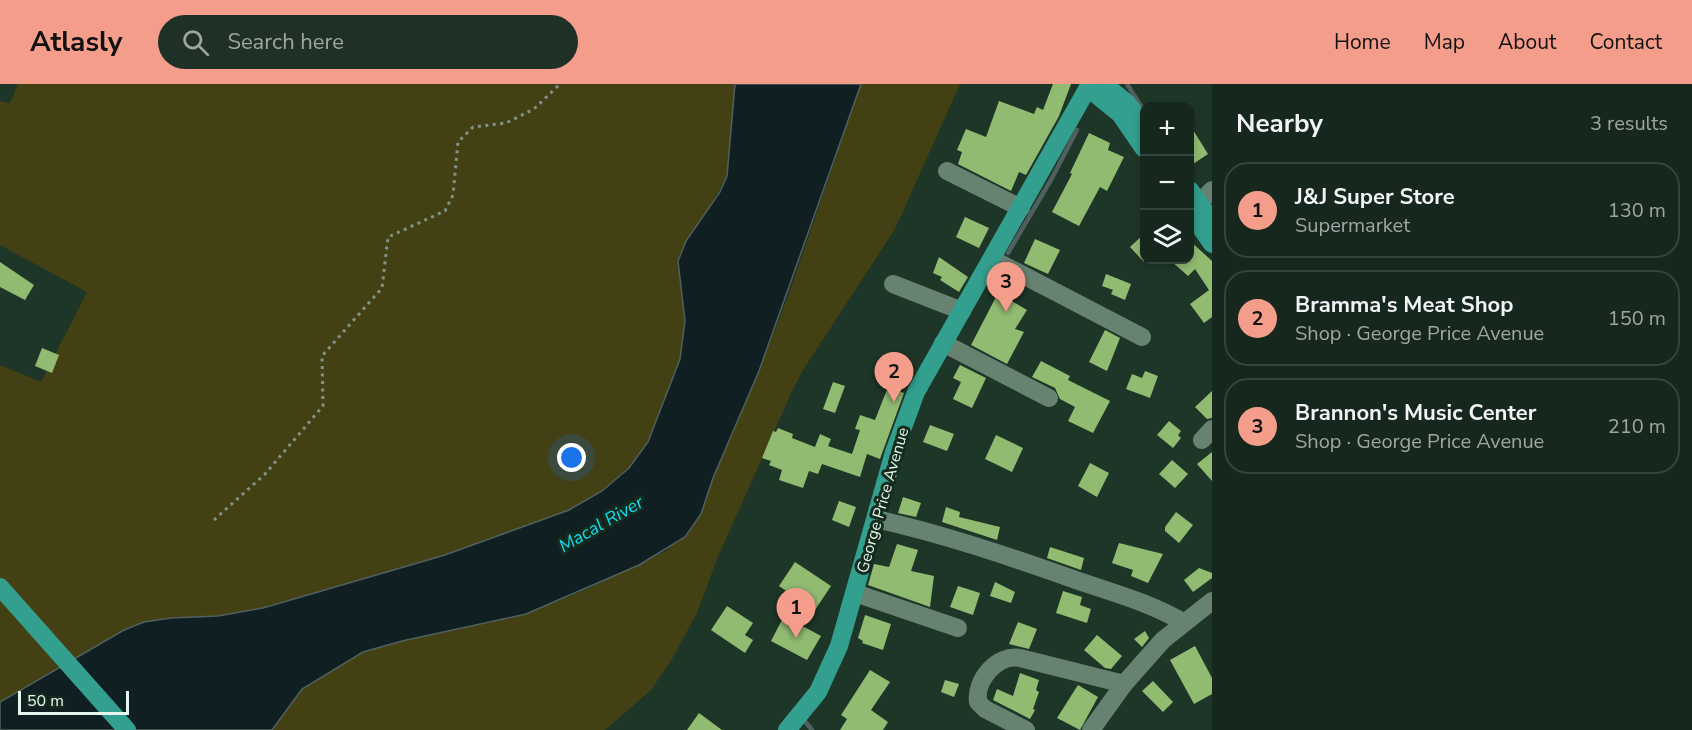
<!DOCTYPE html>
<html lang="en">
<head>
<meta charset="utf-8">
<style>
  body { margin:0; font-family:"Nunito Sans",sans-serif; background:#1f3027; color:#f1f3f6 }
  .controls { position:absolute; right:18px; top:18px; display:grid; overflow:hidden; border-radius:12px; box-shadow:0 3px 9px #0003 }
  .controls button { width:54px; height:54px; display:grid; place-items:center; padding:0; border:0; border-bottom:2px solid #35443c; background:#16281e; color:#f1f3f6; font:30px sans-serif }
  .scale { position:absolute; left:18px; bottom:15px; width:111px; box-sizing:border-box; padding-left:6px; border:3px solid #e7f6ec; border-top:0; font-size:16px; line-height:21px; white-space:nowrap; color:#e7f6ec; -webkit-text-stroke:4px #142c1e; paint-order:stroke }
  .you { position:absolute; left:572px; top:374px; width:21px; height:21px; margin:-15px; border:4px solid #fff; border-radius:50%; background:#1a73e8; box-shadow:0 0 0 9px #1a73e833 }
  .badge { display:grid; place-items:center; width:39px; height:39px; border-radius:50%; background:#f49d8b; color:#111; font-size:20px; font-weight:700 }
  .pin { position:absolute; translate:-50% -50px; filter:drop-shadow(0 2px 3px #0008) }
  .pin::after { content:''; position:absolute; top:32px; width:21px; height:18px; background:inherit; clip-path:polygon(0 0,100% 0,50% 100%) }
  .list { margin:0; padding:0; list-style:none }
  h2 { display:flex; justify-content:space-between; align-items:center; height:78px; margin:0; padding:0 24px; font-size:26px }
  h2 small { font-size:20px; font-weight:400; color:#9ea6a4 }
  .list li { display:grid; grid-template-columns:39px 1fr auto; gap:18px; align-items:center; box-sizing:border-box; height:96px; margin:0 12px 12px; padding:0 12px; border:2px solid #35443c; border-radius:24px }
  .list b { display:block; font-size:22px; white-space:nowrap }
  .list p { margin:0; font-size:20px; white-space:nowrap; color:#9ea6a4 }
  .list em { font-size:20px; font-style:normal; color:#9ea6a4 }
  .icon { flex:none; width:33px; height:33px; fill:none; stroke:currentColor; stroke-width:2; stroke-linecap:round; stroke-linejoin:round }
  .map { position:relative; flex:none; width:1212px; height:646px; overflow:hidden }
  header { display:flex; align-items:center; gap:36px; box-sizing:border-box; height:84px; padding:0 30px; background:#f49d8b; color:#111 }
  header strong { font-size:28px }
  nav { display:flex; gap:33px; margin-inline-start:auto; font-size:21px }
  .search { width:420px; height:54px; background:#1f3027; display:flex; align-items:center; gap:15px; box-sizing:border-box; padding:0 21px; border-radius:33px; color:#9ea6a4; font-size:22px }
  main { display:flex }
  aside { flex:1; background:#16281e }
  .map>svg:first-child { display:block }
  .green { fill:#434113 }
  .water { fill:#102022; stroke:#50605f; stroke-width:1.5 }
  .lines { fill:none; stroke-linecap:round; stroke-linejoin:round }
  .stream { stroke:#50605f; stroke-width:4.5 }
  .building { fill:#92bb72 }
  .path { stroke:#809387; stroke-width:3; stroke-dasharray:3 4.5; stroke-linecap:butt }
  .minor { stroke:#688272; stroke-width:18 }
  .major { stroke:#339f8e; stroke-width:18 }
  .labels { text-anchor:middle; stroke-width:6; stroke-linejoin:round; paint-order:stroke }
  .street-label { font-size:16px; fill:#e7f6ec; stroke:#142c1e }
  .water-label { font-size:18px; font-style:italic; fill:#12ddf2; stroke:#142c1e }
</style>
</head>
<body>
<header>
<strong>Atlasly</strong>
<div class="search"><svg class="icon" aria-label="search" viewBox="0 0 24 24"><circle cx="10" cy="10" r="6"/><path d="M15 15l6 6"/></svg>Search here</div>
<nav><a>Home</a><a>Map</a><a>About</a><a>Contact</a></nav>
</header>
<main>
<div class="map">
<svg width="1212" height="646" viewBox="0 0 1212 646">
  <rect width="100%" height="100%" fill="#1e3628"/>
  <!-- green -->
  <g class="green">
    <polygon points="18,0 735,0 727,92 678,177 685,237 680,275 671,303 648,358 629,384 602,407 569,426 445,471 263,524 218,532 171,534 124,546 0,618 0,281 41,298 87,208 0,161 0,17 10,19"/>
    <polygon points="861,0 960,0 895,145 803,286 792,307 717,475 697,529 672,575 651,606 605,646 272,646 302,605 363,568 402,557 526,530 585,506 668,466 701,430 713,394 759,287 790,207"/>
  </g>
  <!-- water -->
  <polygon class="water" points="735,0 861,0 759,287 713,394 701,430 685,453 639,481 526,530 402,557 363,568 302,605 272,646 0,646 0,618 124,546 144,538 171,534 218,532 263,524 445,471 569,426 602,407 629,384 648,358 680,275 685,237 678,177 686,157 720,108 727,92"/>
  <g class="lines">
    <!-- stream -->
    <g class="stream">
      <polyline points="1127,0 1144,27"/>
      <polyline points="1008,169 1052,94 1077,46"/>
      <polyline points="803,635 812,646"/>
    </g>
  </g>
  <!-- building -->
  <g class="building">
    <polygon points="1053,0 1071,0 1059,32 1026,91 1019,88 1011,107 958,80 962,68 957,66 966,45 986,53 999,17 1034,30 1037,23 1043,26"/>
    <polygon points="1190,41 1208,70 1190,82"/>
    <polygon points="1089,49 1110,59 1108,66 1124,73 1107,107 1100,103 1079,142 1052,128 1072,90 1070,89"/>
    <polygon points="965,133 989,144 979,164 956,153"/>
    <polygon points="1144,150 1144,178 1130,163"/>
    <polygon points="1035,155 1060,166 1048,190 1024,179"/>
    <polygon points="1190,157 1212,177 1212,233 1204,239 1190,220 1209,206 1195,185 1188,192 1170,176 1190,176"/>
    <polygon points="939,173 968,193 959,208 940,196 942,193 933,189"/>
    <polygon points="0,178 34,201 25,216 0,203"/>
    <polygon points="1106,190 1131,200 1125,216 1111,210 1113,206 1102,202"/>
    <polygon points="998,209 1027,226 1015,245 1024,248 1007,280 971,261"/>
    <polygon points="1105,246 1120,254 1107,287 1089,278"/>
    <polygon points="42,264 59,271 52,289 35,282"/>
    <polygon points="1041,277 1070,292 1068,296 1110,317 1093,349 1068,337 1075,323 1060,315 1055,304 1032,293"/>
    <polygon points="960,281 986,294 972,324 953,315 961,298 953,294"/>
    <polygon points="1145,287 1158,292 1150,314 1126,305 1132,290 1142,294"/>
    <polygon points="833,298 845,302 835,329 823,325"/>
    <polygon points="888,303 904,309 880,375 867,370 860,393 822,380 818,390 809,387 803,404 779,396 782,386 769,381 771,377 762,374 773,347 776,348 778,344 793,350 792,354 815,363 820,350 831,355 828,362 852,370 860,346 855,345 860,331 875,336"/>
    <polygon points="1212,307 1212,334 1207,335 1195,323"/>
    <polygon points="1169,337 1181,347 1178,351 1181,354 1173,364 1157,351"/>
    <polygon points="930,341 954,350 947,367 923,358"/>
    <polygon points="996,351 1023,364 1012,388 985,375"/>
    <polygon points="1212,368 1212,397 1197,380"/>
    <polygon points="1172,376 1188,390 1175,404 1159,390"/>
    <polygon points="1090,379 1109,389 1097,413 1078,402"/>
    <polygon points="903,413 921,419 916,433 898,429"/>
    <polygon points="839,417 856,423 849,443 832,436"/>
    <polygon points="946,423 960,428 959,433 1000,443 997,456 942,438"/>
    <polygon points="1176,428 1193,441 1179,459 1165,447 1165,443"/>
    <polygon points="1119,459 1163,470 1148,499 1131,492 1133,486 1112,479"/>
    <polygon points="897,460 918,466 911,487 934,492 930,523 868,501 874,480 889,483"/>
    <polygon points="1050,463 1084,474 1081,486 1047,474"/>
    <polygon points="795,478 831,502 815,526 779,502"/>
    <polygon points="1199,484 1212,489 1212,494 1193,508 1184,496"/>
    <polygon points="995,498 1015,508 1011,519 990,512"/>
    <polygon points="958,502 980,509 973,531 950,523"/>
    <polygon points="1063,507 1082,513 1080,521 1091,525 1087,539 1056,529"/>
    <polygon points="727,522 753,539 745,551 753,556 745,569 711,546"/>
    <polygon points="865,531 891,540 883,566 862,559 863,557 858,554"/>
    <polygon points="784,532 821,552 807,576 771,557"/>
    <polygon points="1018,538 1037,545 1029,565 1009,560"/>
    <polygon points="1145,547 1149,554 1142,563 1134,555"/>
    <polygon points="1097,551 1122,572 1111,585 1105,584 1084,566"/>
    <polygon points="1195,562 1212,594 1212,610 1194,620 1170,576"/>
    <polygon points="870,586 890,598 871,626 888,638 883,646 840,646 847,635 841,631"/>
    <polygon points="1020,589 1039,596 1036,606 1039,608 1033,625 1035,626 1030,635 993,616 997,605 1013,612"/>
    <polygon points="945,596 959,600 954,613 941,608"/>
    <polygon points="1153,597 1173,618 1163,628 1142,607"/>
    <polygon points="1078,601 1098,613 1080,646 1057,634"/>
    <polygon points="699,629 722,646 687,646"/>
  </g>
  <g class="lines">
    <!-- path -->
    <polyline class="path" points="214,436 265,390 323,322 322,272 382,204 388,153 445,127 453,111 458,58 473,43 506,39 534,25 560,0"/>
    <!-- minor -->
    <g class="minor">
      <polyline points="947,87 1021,124"/>
      <polyline points="1199,119 1212,106"/>
      <polyline points="992,175 1142,253"/>
      <polyline points="893,200 962,227"/>
      <polyline points="943,259 1049,314"/>
      <polyline points="1202,356 1212,345"/>
      <path d="M 876,435 C 943,450 1008,472 1073,495 C 1110,508 1149,518 1183,538"/>
      <polyline points="855,509 958,544"/>
      <path d="M 1026,646 L 985,625 L 978,618 C 975,596 997,570 1020,574 L 1124,600"/>
      <polyline points="1091,646 1124,600 1163,556 1212,517"/>
    </g>
    <!-- major -->
    <g class="major">
      <polyline points="1104,0 1127,19 1142,39"/>
      <polyline points="1088,4 1120,30 1144,65"/>
      <polyline points="1190,106 1212,137"/>
      <polyline points="1190,128 1212,160"/>
      <polyline points="0,503 127,646"/>
      <polyline points="787,646 818,608 839,562 894,368 916,308 1090,0"/>
    </g>
  </g>
  <g class="labels">
    <!-- street labels -->
    <g class="street-label">
      <text transform="translate(882 416) rotate(-74)" y="6">George Price Avenue</text>
    </g>
    <!-- water labels -->
    <g class="water-label">
      <text transform="translate(601 440) rotate(-30)" y="6">Macal River</text>
    </g>
  </g>
</svg>
<div class="controls">
<button>+</button>
<button>−</button>
<button><svg class="icon" aria-label="layers" viewBox="0 0 24 24"><path d="M12 4l9 5-9 5-9-5zM3 14l9 5 9-5"/></svg></button>
</div>
<div class="scale">50 m</div>
<div class="you"></div>
<div class="pin badge" style="left:796px;top:554px">1</div>
<div class="pin badge" style="left:894px;top:318px">2</div>
<div class="pin badge" style="left:1006px;top:228px">3</div>
</div>
<aside>
<h2>Nearby<small>3 results</small></h2>
<ul class="list">
<li><span class="badge">1</span><div><b>J&amp;J Super Store</b><p>Supermarket</p></div><em>130 m</em></li>
<li><span class="badge">2</span><div><b>Bramma's Meat Shop</b><p>Shop · George Price Avenue</p></div><em>150 m</em></li>
<li><span class="badge">3</span><div><b>Brannon's Music Center</b><p>Shop · George Price Avenue</p></div><em>210 m</em></li>
</ul>
</aside>
</main>
</body>
</html>
